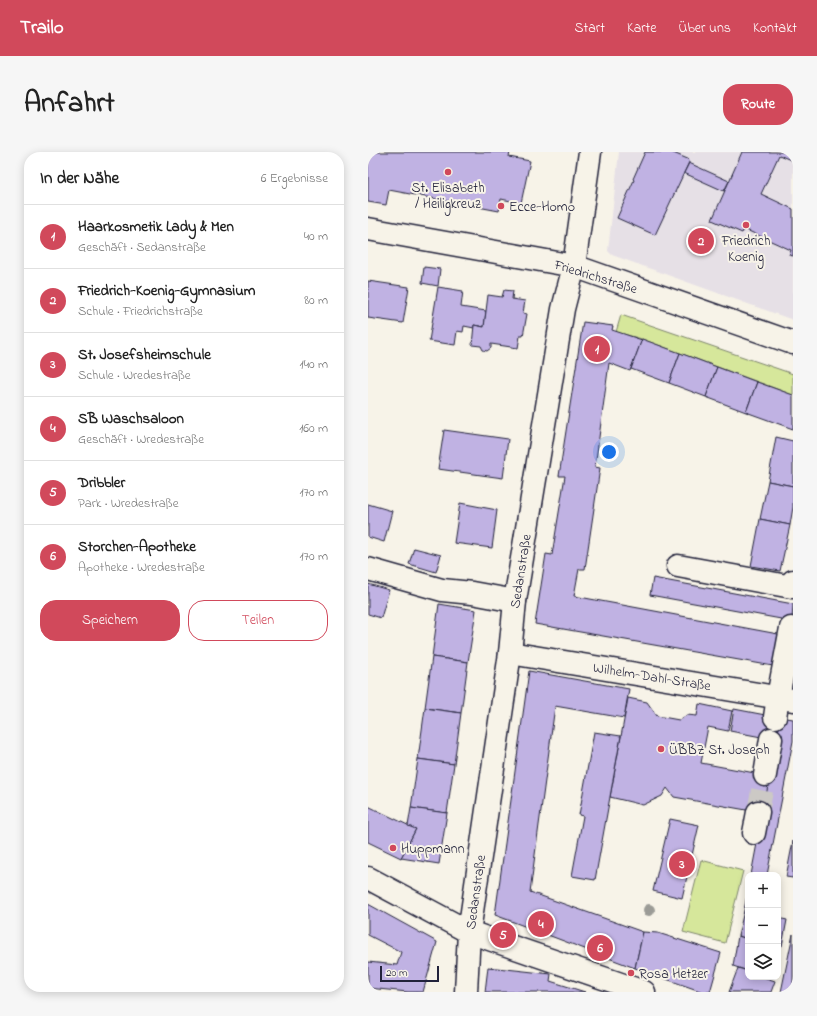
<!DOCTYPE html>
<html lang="de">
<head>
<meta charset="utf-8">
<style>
  body { margin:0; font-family:"Indie Flower",sans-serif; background:#f6f6f6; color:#222 }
  .controls { position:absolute; right:12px; bottom:12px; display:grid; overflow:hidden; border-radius:8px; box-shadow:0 2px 10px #0003 }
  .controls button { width:36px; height:36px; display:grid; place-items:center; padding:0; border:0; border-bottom:1px solid #e0e0e0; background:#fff; color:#222; font:20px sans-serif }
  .scale { position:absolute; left:12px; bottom:10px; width:59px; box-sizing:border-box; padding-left:4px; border:2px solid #22223b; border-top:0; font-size:11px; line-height:14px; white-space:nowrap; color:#22223b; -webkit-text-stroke:3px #f7f3e8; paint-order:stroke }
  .you { position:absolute; left:241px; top:300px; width:14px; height:14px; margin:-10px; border:3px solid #fff; border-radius:50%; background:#1a73e8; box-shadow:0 0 0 6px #1a73e833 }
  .badge { display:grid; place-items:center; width:26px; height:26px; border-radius:50%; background:#d1495b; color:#fff; font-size:13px; font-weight:700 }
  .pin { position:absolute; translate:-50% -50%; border:2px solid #fff; box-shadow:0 1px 4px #0006 }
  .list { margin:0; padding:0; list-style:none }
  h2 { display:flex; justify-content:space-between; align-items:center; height:52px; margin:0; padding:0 16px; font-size:17px }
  h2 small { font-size:13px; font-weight:400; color:#767676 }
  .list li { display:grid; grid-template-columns:26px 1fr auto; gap:12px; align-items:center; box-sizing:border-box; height:64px; padding:0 16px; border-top:1px solid #e0e0e0 }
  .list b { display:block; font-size:15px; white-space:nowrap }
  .list p { margin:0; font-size:13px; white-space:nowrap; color:#767676 }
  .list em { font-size:13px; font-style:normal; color:#767676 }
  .actions { display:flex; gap:8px; padding:12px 16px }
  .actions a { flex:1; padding:9px 0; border:1px solid #d1495b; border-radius:16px; text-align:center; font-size:14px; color:#d1495b }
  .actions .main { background:#d1495b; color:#fff }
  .icon { flex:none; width:22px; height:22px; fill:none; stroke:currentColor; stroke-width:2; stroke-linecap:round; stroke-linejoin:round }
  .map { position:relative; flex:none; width:425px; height:840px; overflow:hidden; border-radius:16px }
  header { display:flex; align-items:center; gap:24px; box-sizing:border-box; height:56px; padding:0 20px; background:#d1495b; color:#fff }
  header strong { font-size:19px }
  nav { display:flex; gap:22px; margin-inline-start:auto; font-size:14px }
  .intro { display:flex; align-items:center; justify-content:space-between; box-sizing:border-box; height:96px; padding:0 24px }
  h1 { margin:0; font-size:28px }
  .button { padding:10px 18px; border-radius:16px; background:#d1495b; color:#fff; font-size:14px; font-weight:700 }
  main { display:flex; gap:24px; padding:0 24px }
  aside { flex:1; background:#fff; border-radius:16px; box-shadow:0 2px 10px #0003 }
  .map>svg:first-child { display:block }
  .built { fill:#e6e0e6 }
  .green { fill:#d6e79b; stroke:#7c846b }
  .building { fill:#c0b2e3; stroke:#22223b }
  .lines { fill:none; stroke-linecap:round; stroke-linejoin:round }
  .minor-tunnel { stroke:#ccc9c5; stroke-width:22; stroke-dasharray:22 11; stroke-linecap:butt }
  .minor-casing { stroke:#22223b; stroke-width:25 }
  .minor { stroke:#f7f3e8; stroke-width:22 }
  .tree { fill:#9b9b96 }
  .poi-dot { fill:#d1495b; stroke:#f7f3e8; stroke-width:1.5 }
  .labels { text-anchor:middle; stroke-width:4; stroke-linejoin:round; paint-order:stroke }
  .poi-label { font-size:14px; fill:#22223b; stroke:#f7f3e8; text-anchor:start }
  .street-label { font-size:14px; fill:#22223b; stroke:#f7f3e8 }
</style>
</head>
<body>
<header>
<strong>Trailo</strong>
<nav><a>Start</a><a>Karte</a><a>Über uns</a><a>Kontakt</a></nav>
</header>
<div class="intro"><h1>Anfahrt</h1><a class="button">Route</a></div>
<main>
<aside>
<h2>In der Nähe<small>6 Ergebnisse</small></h2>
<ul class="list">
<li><span class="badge">1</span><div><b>Haarkosmetik Lady &amp; Men</b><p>Geschäft · Sedanstraße</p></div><em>40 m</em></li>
<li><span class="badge">2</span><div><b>Friedrich-Koenig-Gymnasium</b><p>Schule · Friedrichstraße</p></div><em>80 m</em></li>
<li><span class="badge">3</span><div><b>St. Josefsheimschule</b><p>Schule · Wredestraße</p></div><em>140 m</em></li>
<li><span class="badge">4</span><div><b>SB Waschsaloon</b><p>Geschäft · Wredestraße</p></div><em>160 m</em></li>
<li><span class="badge">5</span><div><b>Dribbler</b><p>Park · Wredestraße</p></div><em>170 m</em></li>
<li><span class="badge">6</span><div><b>Storchen-Apotheke</b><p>Apotheke · Wredestraße</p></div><em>170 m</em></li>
</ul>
<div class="actions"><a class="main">Speichern</a><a>Teilen</a></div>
</aside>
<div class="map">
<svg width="425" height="840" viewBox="0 0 425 840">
  <rect width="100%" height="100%" fill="#f7f3e8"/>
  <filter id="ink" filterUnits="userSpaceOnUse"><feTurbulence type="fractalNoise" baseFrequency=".025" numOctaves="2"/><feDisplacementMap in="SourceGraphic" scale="8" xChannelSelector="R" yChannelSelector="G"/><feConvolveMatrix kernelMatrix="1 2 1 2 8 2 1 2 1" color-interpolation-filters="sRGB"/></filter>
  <g filter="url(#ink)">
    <!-- built -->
    <polygon class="built" points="251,0 425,0 425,168 244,103 240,99"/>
    <!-- green -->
    <g class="green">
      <polygon points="253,163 425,222 425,243 274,187 248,180"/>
      <polygon points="333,708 375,719 357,791 315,780"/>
    </g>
    <!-- building -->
    <g class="building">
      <polygon points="0,0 142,0 141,5 162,9 153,51 133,47 131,59 21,38 18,53 0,50"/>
      <polygon points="277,0 303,0 322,8 287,83 249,66 266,28 265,27"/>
      <polygon points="374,0 425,0 425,9 411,3 393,42 425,57 425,104 421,103 423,98 376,77 374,81 344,68"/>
      <polygon points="321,11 361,29 356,39 316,21"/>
      <polygon points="56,115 72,117 70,134 54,131"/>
      <polygon points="0,129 41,135 35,171 0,166"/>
      <polygon points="70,135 95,139 93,155 118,159 116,175 106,173 106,176 96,174 95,180 89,179 87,193 61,189"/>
      <polygon points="136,138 145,139 144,147 157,149 155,161 159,162 155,184 152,184 150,196 123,192 123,196 119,199 115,198 113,194 104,193 106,173 116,175 120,143 134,145"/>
      <polygon points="215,170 245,174 244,178 274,188 262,219 241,211 227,315 232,316 217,417 211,417 206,444 410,482 405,514 167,472 178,402 184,403 197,324 191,324"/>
      <polygon points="274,187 312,201 301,231 263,217"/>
      <polygon points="312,201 349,215 338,245 301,231"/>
      <polygon points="349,215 389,230 378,260 338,245"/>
      <polygon points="389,230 425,243 425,277 378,260"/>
      <polygon points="76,278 140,287 135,326 70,317"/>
      <polygon points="408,285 425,289 425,334 400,329"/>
      <polygon points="400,329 425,334 425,355 422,373 392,367"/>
      <polygon points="92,351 129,358 124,396 86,391"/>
      <polygon points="0,352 24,359 16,390 0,385"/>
      <polygon points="392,367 422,373 412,419 383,414"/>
      <polygon points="46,396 73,403 68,420 41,412"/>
      <polygon points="285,426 425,452 424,469 282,443"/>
      <polygon points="0,432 21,438 13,466 0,462"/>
      <polygon points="71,452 108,458 100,510 64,505"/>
      <polygon points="64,505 100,510 93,561 57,556"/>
      <polygon points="161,519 261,537 256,566 187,554 162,740 275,780 267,816 127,763"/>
      <polygon points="260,546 279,550 289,564 311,568 319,563 329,564 331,552 364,559 360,579 340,575 333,611 403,624 395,661 306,645 299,636 294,644 275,653 242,645"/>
      <polygon points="57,556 93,561 86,612 50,607"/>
      <polygon points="366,557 413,566 409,588 362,579"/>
      <polygon points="413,565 425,567 425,589 399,723 383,723"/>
      <polygon points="226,580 253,584 227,728 204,724 215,664 211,663"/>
      <polygon points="50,607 86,612 79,661 43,656"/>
      <polygon points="0,654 48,677 33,706 0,690"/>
      <polygon points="43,656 79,661 71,712 33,706 48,677 40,674"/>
      <polygon points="302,667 331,673 314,746 285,739"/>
      <polygon points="425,689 425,726 418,725"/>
      <polygon points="380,738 380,759 376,759"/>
      <polygon points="0,752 69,790 55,840 40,840 0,836 0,810 29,813 33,800 0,783"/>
      <polygon points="376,759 380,759 380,787 370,784"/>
      <polygon points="410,766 419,768 414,794 410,793"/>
      <polygon points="275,780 290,781 353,801 342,840 335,840 267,816"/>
      <polygon points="425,782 425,840 413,840"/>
      <polygon points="370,784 380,787 380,819 365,814"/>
      <polygon points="120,815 183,822 182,829 217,840 117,840"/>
      <polygon points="370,816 380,819 380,825 395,825 407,829 403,840 361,840"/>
    </g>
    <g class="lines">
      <!-- minor-tunnel -->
      <polyline class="minor-tunnel" points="390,660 397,623"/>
      <!-- minor casing -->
      <g class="minor-casing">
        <g id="minor">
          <polyline points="0,77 206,114 425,191"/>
          <polyline points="310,414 424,435 425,429"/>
          <polyline points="0,417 74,438 104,441 147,449"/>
          <polyline points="142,501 425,548"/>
          <polyline points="407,565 410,545 423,476"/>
          <polyline points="397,623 403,587"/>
          <polyline points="386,681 390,660"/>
          <polyline points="0,726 101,780 276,840"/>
          <polyline points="98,840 101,780 142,501 147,449 195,157 206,114 222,0"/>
        </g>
      </g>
      <!-- minor -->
      <use href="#minor" class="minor"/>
    </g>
    <!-- trees -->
    <circle class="tree" cx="281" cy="758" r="6"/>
  </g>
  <!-- markers -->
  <g class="poi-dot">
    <circle cx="80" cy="20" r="4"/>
    <circle cx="133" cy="54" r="4"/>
    <circle cx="378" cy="73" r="4"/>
    <circle cx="293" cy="597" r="4"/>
    <circle cx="25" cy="696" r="4"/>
    <circle cx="263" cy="821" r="4"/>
  </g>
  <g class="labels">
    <!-- poi labels -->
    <g class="poi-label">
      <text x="80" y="40" text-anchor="middle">St. Elisabeth<tspan x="80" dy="16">/ Heiligkreuz</tspan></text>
      <text x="141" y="59">Ecce-Homo</text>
      <text x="378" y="93" text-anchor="middle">Friedrich<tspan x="378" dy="16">Koenig</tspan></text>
      <text x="301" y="602">ÜBBZ St. Joseph</text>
      <text x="33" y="701">Huppmann</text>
      <text x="271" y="826">Rosa Hetzer</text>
    </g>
    <!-- street labels -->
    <g class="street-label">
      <text transform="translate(228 124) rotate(17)" y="5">Friedrichstraße</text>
      <text transform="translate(152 419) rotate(-81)" y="5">Sedanstraße</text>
      <text transform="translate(284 524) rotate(9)" y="5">Wilhelm-Dahl-Straße</text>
      <text transform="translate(107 740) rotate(-82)" y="5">Sedanstraße</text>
    </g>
  </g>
</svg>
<div class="controls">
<button>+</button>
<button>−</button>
<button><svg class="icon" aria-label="layers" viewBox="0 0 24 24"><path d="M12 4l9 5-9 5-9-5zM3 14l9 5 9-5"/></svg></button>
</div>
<div class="scale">20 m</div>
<div class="you"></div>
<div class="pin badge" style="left:229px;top:197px">1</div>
<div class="pin badge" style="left:333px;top:89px">2</div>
<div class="pin badge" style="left:314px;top:712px">3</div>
<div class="pin badge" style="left:173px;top:772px">4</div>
<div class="pin badge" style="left:135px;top:783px">5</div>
<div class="pin badge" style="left:232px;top:796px">6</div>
</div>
</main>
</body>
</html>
